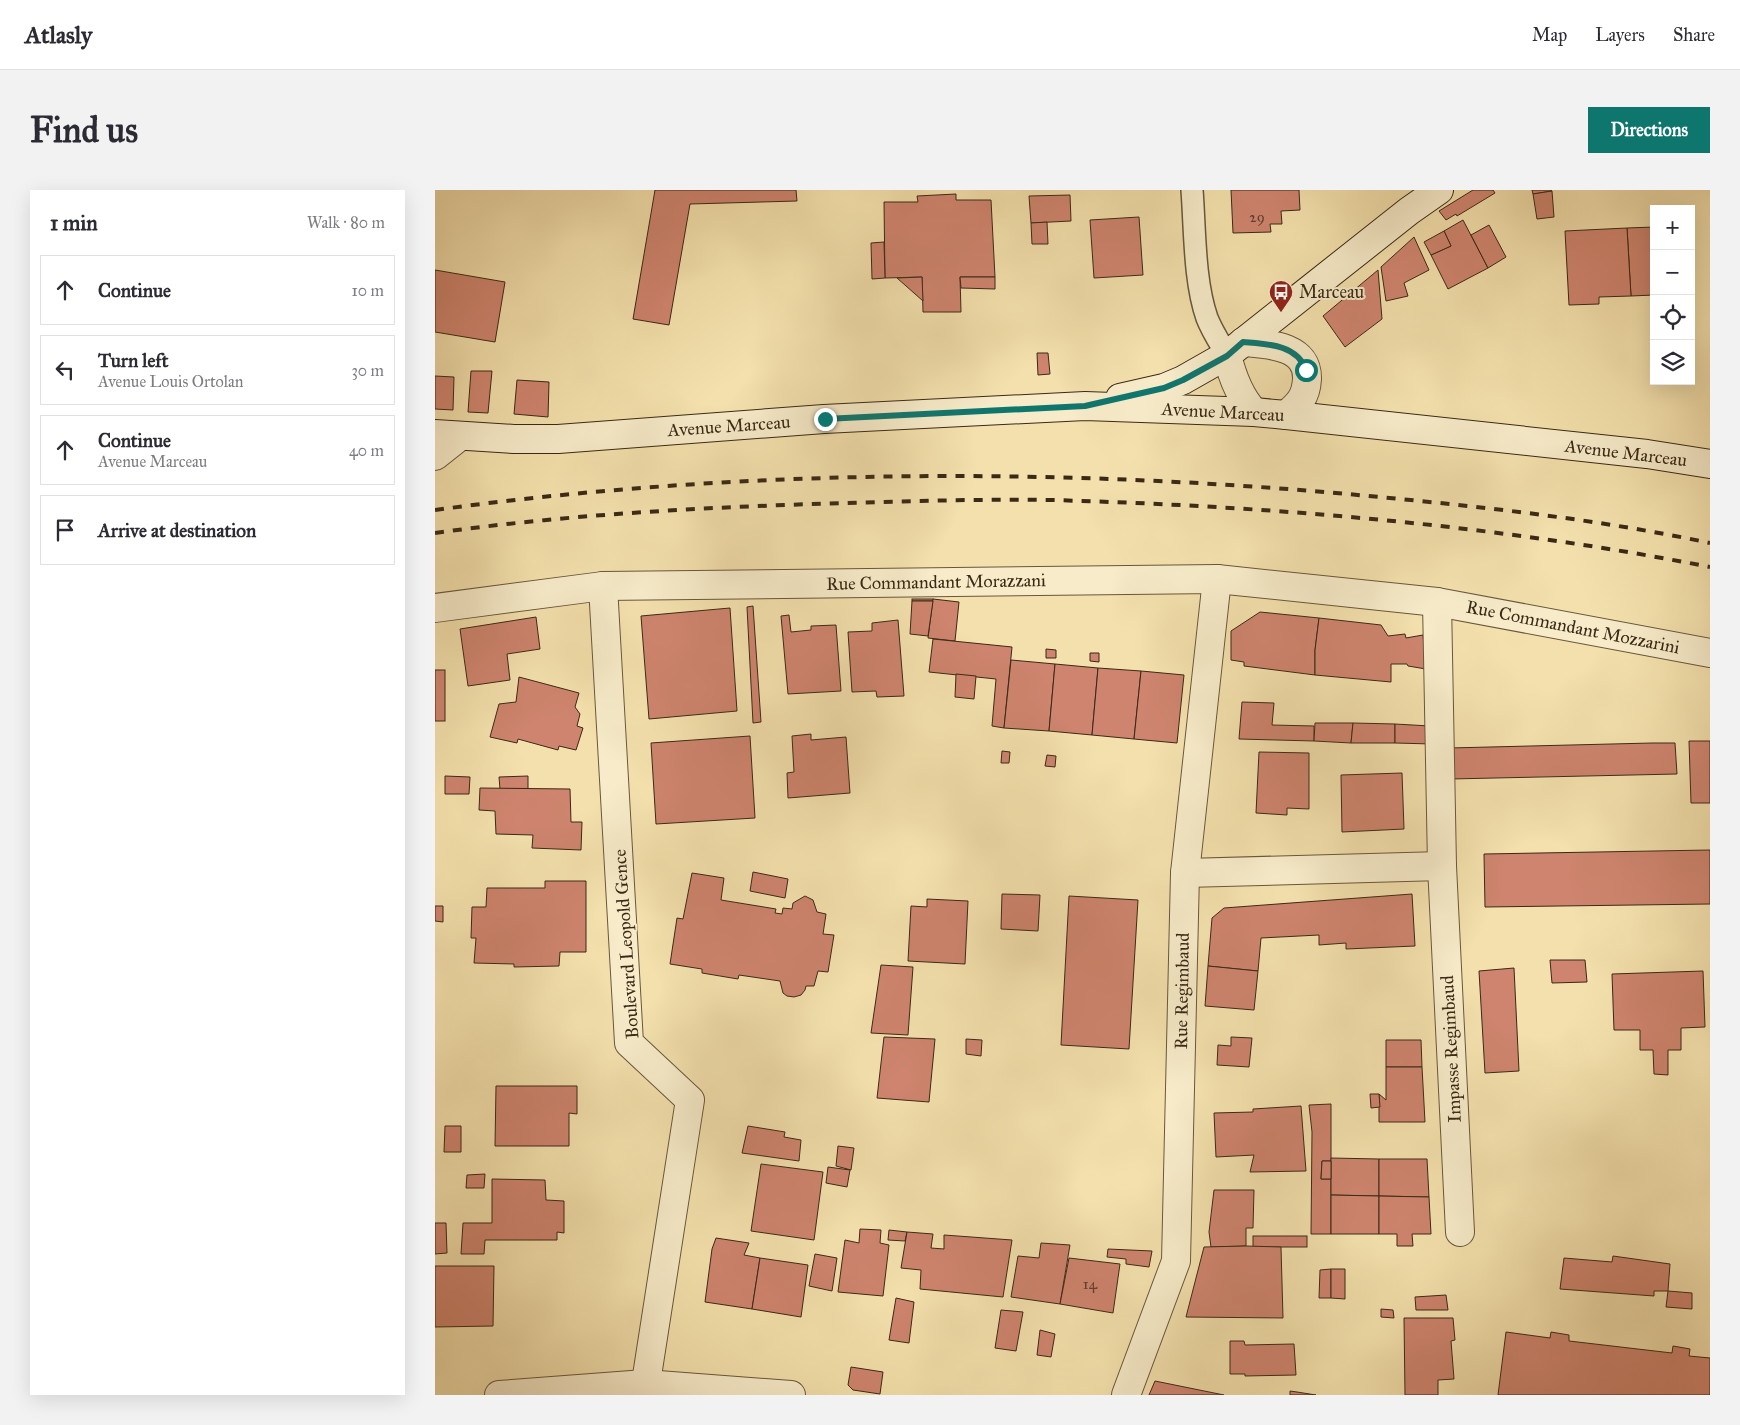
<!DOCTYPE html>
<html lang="en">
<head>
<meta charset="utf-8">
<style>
  body { margin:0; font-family:"IM FELL Great Primer",serif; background:#f2f2f3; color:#2b2b33 }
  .controls { position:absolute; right:15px; top:15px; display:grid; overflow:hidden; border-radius:0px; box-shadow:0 5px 20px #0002 }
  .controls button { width:45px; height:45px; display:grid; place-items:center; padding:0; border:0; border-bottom:1px solid #e1e1e2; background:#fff; color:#2b2b33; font:25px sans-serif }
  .stop { position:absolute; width:15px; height:15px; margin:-11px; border:4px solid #0f766e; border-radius:50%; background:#fff }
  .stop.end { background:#0f766e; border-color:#fff; box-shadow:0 1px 5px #0008 }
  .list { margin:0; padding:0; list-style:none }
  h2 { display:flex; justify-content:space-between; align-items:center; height:65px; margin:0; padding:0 20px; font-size:21px }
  h2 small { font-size:16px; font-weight:400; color:#7c7c81 }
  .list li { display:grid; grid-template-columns:32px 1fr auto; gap:15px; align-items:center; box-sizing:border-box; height:70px; margin:0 10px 10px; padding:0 10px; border:1px solid #e1e1e2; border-radius:0px }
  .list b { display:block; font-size:19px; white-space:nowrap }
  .list p { margin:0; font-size:16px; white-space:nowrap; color:#7c7c81 }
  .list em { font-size:16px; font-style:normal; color:#7c7c81 }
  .icon { flex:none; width:28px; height:28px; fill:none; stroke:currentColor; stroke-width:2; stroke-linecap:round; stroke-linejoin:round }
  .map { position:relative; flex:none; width:1275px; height:1205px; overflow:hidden; border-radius:0px }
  header { display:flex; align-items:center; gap:30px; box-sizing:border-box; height:70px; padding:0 25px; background:#fff; border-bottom:1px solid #e1e1e2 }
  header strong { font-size:24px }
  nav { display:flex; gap:28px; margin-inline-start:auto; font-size:18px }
  .intro { display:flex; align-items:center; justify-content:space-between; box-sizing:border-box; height:120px; padding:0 30px }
  h1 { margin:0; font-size:35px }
  .button { padding:12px 22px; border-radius:0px; background:#0f766e; color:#fff; font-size:18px; font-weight:700 }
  main { display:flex; gap:30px; padding:0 30px }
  aside { flex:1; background:#fff; border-radius:0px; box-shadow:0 5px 20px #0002 }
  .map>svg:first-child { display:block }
  .building { fill:#ce846e; stroke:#3a2916 }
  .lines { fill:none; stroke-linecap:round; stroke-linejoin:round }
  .lane-casing { stroke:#68573c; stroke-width:24 }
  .street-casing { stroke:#68573c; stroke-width:30 }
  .secondary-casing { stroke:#3a2916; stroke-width:30 }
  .lane { stroke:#f7ebc9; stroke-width:21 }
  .street { stroke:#f7ebc9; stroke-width:28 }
  .secondary { stroke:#f7ebc9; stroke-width:28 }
  .rail { stroke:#3a2916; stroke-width:4; stroke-dasharray:9 9; stroke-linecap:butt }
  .route { stroke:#0f766e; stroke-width:6 }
  .labels { text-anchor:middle; stroke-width:4; stroke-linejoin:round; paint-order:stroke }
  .number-label { font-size:15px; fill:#5f402c }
  .poi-label { font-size:18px; fill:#3a2916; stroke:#f7ebc9; text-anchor:start }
  .street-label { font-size:18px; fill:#3a2916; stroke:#f7ebc9 }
</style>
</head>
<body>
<header>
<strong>Atlasly</strong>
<nav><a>Map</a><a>Layers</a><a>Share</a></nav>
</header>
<div class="intro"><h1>Find us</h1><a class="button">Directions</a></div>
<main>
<aside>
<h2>1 min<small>Walk · 80 m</small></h2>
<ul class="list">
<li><svg class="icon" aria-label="ahead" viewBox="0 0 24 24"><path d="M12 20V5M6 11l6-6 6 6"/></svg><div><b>Continue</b></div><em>10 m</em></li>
<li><svg class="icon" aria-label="left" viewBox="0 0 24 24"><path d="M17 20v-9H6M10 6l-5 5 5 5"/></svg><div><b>Turn left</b><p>Avenue Louis Ortolan</p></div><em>30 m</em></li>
<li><svg class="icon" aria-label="ahead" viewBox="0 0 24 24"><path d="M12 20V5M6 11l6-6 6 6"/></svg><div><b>Continue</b><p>Avenue Marceau</p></div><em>40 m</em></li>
<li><svg class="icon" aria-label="arrive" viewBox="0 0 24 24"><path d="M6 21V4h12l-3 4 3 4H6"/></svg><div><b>Arrive at destination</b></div></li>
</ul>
</aside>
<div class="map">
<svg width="1275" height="1205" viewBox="0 0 1275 1205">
  <rect width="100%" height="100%" fill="#f3e0ac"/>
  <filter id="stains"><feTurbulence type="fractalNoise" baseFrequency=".004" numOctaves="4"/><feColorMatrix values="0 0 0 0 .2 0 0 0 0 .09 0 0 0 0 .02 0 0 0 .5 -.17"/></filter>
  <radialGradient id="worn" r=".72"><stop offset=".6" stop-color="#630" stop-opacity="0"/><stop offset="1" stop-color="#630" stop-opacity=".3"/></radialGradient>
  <!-- building -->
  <g class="building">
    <polygon points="220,0 361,0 362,11 255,14 234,135 198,129"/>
    <polygon points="796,0 864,0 865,20 846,21 847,34 835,34 836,42 798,43"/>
    <polygon points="1038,0 1058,0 1060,3 1022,26 1021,24 1011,30 1004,21"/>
    <polygon points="1097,0 1116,0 1117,1 1098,4"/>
    <polygon points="1117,1 1119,27 1102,29 1098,4"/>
    <polygon points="521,4 521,10 556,10 560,87 525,87 526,122 488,122 487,87 450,88 449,12 483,12 482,6"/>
    <polygon points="635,5 636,31 596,33 594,6"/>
    <polygon points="704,27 708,85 659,88 655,30"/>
    <polygon points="1028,30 1053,78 1013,99 996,65 1016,56 1009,41"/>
    <polygon points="612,32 613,54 597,54 596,33"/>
    <polygon points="1054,35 1071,67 1053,78 1036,45"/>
    <polygon points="1219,37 1219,105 1196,106 1192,38"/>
    <polygon points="1192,38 1196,106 1164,107 1164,114 1134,115 1130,41"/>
    <polygon points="1009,41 1016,56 996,65 989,52"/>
    <polygon points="979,47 994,80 969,93 973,106 951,111 946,77"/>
    <polygon points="449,52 450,88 437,89 436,53"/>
    <polygon points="0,80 70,92 60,152 0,142"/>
    <polygon points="943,80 947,129 910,157 888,126"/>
    <polygon points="487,87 488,111 462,88"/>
    <polygon points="525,87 560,87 560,99 526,98"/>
    <polygon points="602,163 613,163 615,184 603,185"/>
    <polygon points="36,181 57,181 53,223 33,222"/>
    <polygon points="0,186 19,187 18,220 0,219"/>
    <polygon points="82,190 114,192 113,227 79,224"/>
    <rect x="477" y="409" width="21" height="2"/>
    <polygon points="498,409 524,412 520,451 493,448"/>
    <polygon points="477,411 498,411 493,446 475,444"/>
    <polygon points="318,416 326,532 318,533 312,417"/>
    <polygon points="295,418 302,521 214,529 206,426"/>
    <polygon points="825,422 884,428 880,460 880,485 809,476 809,472 796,470 796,441"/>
    <polygon points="354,425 356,442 376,440 376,436 401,435 406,501 353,504 346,426"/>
    <polygon points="101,427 105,459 72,464 75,490 33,496 25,439"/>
    <polygon points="884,428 946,435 953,446 970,444 971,448 988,445 991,479 973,476 972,474 956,474 956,492 880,485 880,460"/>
    <polygon points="463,430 469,506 442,507 441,501 417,502 413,442 437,441 437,433"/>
    <polygon points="498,449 577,457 569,538 557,536 561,489 494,482"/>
    <polygon points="611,459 621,460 621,468 611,468"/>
    <polygon points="655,463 664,463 664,472 655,471"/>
    <polygon points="576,470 620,474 614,541 569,538"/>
    <polygon points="620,474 663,478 657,545 614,541"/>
    <polygon points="663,478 706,481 699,549 657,545"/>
    <rect x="0" y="480" width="10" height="51"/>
    <polygon points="706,481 749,485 742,553 699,549"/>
    <polygon points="521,484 541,486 539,509 520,507"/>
    <polygon points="84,487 144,503 140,517 145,524 142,536 148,538 141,560 124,556 123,560 83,549 82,553 55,547 64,514 81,512"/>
    <polygon points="807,512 839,513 837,535 879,536 879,551 804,549"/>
    <polygon points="880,533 918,533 916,553 879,551"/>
    <polygon points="918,533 960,534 960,553 916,553"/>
    <polygon points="960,534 995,536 997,554 960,553"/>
    <polygon points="376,544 376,550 411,547 415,603 353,608 352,583 359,582 357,546"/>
    <polygon points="315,546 320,628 221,634 216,553"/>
    <polygon points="1254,551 1275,551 1275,613 1256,613"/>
    <polygon points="1217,553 1240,553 1242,584 1015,589 1014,558"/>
    <polygon points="567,561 575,562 574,573 566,573"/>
    <polygon points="824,562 874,563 874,619 852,618 852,625 821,623"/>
    <polygon points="612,565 621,566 620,577 610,576"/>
    <polygon points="967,583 969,639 907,642 906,585"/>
    <polygon points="10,586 35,587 34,604 10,604"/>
    <polygon points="93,586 93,599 65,599 64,587"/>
    <polygon points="45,598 135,599 136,632 147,632 146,660 97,658 98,645 61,644 60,621 44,620"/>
    <polygon points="1275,660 1275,714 1050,717 1049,664"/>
    <polygon points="318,682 353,689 350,708 315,701"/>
    <polygon points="257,683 289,688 286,710 341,719 340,723 347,724 348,718 357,719 358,713 370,706 378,710 382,722 391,724 388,744 399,745 393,782 383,781 379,796 371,796 370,800 366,805 359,807 352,806 348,803 345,791 304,785 303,789 267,783 267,779 235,774 242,728 248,729"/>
    <polygon points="110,691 151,691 151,762 125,762 124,776 79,777 79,774 39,773 41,748 36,748 37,717 51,717 52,698 110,698"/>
    <polygon points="567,704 605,705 603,741 566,739"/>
    <polygon points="977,704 980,756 911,759 911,753 884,755 884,745 826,748 823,781 773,776 777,728 789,718"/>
    <polygon points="634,706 703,710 694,859 626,855"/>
    <polygon points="492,709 533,711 530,774 473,771 476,716 492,717"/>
    <polygon points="0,716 8,716 8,732 0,731"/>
    <polygon points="1115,770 1150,770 1152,792 1117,793"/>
    <polygon points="446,775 478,777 473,845 436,843"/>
    <polygon points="773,776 823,781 819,820 770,816"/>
    <polygon points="1079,778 1084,881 1050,883 1044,781"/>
    <polygon points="1268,781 1270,837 1246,838 1246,860 1233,860 1233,885 1219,884 1218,860 1205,860 1205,840 1179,840 1177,784"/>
    <polygon points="449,847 500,849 494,912 442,908"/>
    <polygon points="796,847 817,848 814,877 782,875 783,855 796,856"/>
    <polygon points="531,849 547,850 546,866 531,864"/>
    <polygon points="951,850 986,850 987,877 951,877"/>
    <polygon points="951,877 987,877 990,932 944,932 944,904 951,910"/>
    <polygon points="61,896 142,896 142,924 134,923 134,956 60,956"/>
    <polygon points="935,904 944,904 945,917 936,918"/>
    <polygon points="896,914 896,971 887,971 886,989 896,989 896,1044 876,1044 877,942 874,915"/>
    <polygon points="866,916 871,981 815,982 819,965 781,967 779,923 818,922 818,919"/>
    <polygon points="10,936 26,936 26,962 9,962"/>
    <polygon points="313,936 350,942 349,947 366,950 364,971 307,963"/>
    <polygon points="403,956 419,958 416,980 401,976"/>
    <polygon points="896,968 944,969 944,1006 896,1005"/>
    <polygon points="944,969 992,969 994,1007 944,1006"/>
    <polygon points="887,971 896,971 896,989 886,989"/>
    <polygon points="326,974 388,982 379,1050 316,1041"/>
    <polygon points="393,977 415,980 412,997 391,993"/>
    <polygon points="50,984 49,998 31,998 32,985"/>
    <polygon points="57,989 110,990 111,1010 129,1011 129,1043 122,1042 122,1050 50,1050 49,1064 26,1064 28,1033 57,1033"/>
    <polygon points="779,1000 819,1000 818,1038 811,1038 811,1056 776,1057 774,1042"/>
    <polygon points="896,1005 944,1006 944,1044 896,1044"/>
    <polygon points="944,1006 994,1007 996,1044 977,1044 978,1056 962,1056 962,1044 944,1044"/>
    <polygon points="0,1033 11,1033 12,1063 0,1064"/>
    <polygon points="425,1039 446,1040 445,1053 454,1055 448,1106 403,1102 410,1050 424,1053"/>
    <polygon points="454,1040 472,1042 470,1051 453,1050"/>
    <polygon points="472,1042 498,1044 496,1058 509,1059 509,1045 577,1050 568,1107 485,1099 486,1080 466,1078"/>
    <rect x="818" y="1046" width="54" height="11"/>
    <polygon points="281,1048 314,1053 309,1065 325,1068 317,1119 270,1112 277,1059"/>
    <polygon points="606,1053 635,1055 625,1114 576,1107 583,1066 604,1068"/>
    <polygon points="811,1056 846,1057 848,1128 751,1127 769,1057"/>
    <polygon points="673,1059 717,1061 714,1077 691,1074 691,1069 672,1067"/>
    <polygon points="380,1064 402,1068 397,1101 374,1096"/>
    <polygon points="1178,1066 1235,1074 1233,1101 1219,1101 1219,1106 1125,1099 1129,1068 1177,1072"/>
    <polygon points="325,1068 373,1075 366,1127 317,1119"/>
    <polygon points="634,1068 685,1074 678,1123 625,1114"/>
    <polygon points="0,1076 59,1076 58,1136 0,1137"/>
    <polygon points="896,1079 896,1108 884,1108 885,1080"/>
    <polygon points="896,1079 910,1079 910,1109 896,1108"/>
    <polygon points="1233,1101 1257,1103 1257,1119 1231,1117"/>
    <polygon points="1011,1105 1013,1120 981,1120 980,1107"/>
    <polygon points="461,1108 479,1112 474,1153 454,1150"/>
    <polygon points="946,1119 958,1120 959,1128 946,1127"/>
    <polygon points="566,1120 588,1122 581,1161 560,1158"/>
    <polygon points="969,1128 1018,1128 1020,1150 1016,1151 1019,1189 1003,1190 1003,1205 970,1205"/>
    <polygon points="605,1140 620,1144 616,1167 602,1165"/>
    <polygon points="1071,1142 1115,1148 1116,1142 1134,1145 1134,1151 1237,1163 1238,1156 1255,1159 1254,1166 1275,1168 1275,1205 1063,1205"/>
    <polygon points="795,1151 809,1151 810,1155 859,1154 861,1185 810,1186 810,1184 795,1184"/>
    <polygon points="416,1177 448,1182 445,1204 418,1200 413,1195"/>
    <polygon points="720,1191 789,1205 714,1205"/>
    <polygon points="855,1201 862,1202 881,1205 855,1205"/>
  </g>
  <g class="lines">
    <!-- lane casing -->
    <g class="lane-casing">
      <path id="lane" d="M 757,0 C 760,39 759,91 772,128 C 777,141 785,153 792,165"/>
    </g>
    <!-- street casing -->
    <g class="street-casing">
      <g id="street">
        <path d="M 808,152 C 832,154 873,155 872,189 C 871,207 864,214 851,225"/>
        <path d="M 792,165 C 797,186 805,207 819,222"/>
        <polyline points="0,266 24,247"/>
        <polyline points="168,396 194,853 255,910 209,1205"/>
        <polyline points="1002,412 1007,676 1025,1042"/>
        <polyline points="0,418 168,396 782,389 1002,412 1275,463"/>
        <polyline points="750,683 1007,676"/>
        <polyline points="64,1205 210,1194 356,1205"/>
        <polyline points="691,1205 741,1071 750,683 782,389"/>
      </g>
    </g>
    <!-- secondary casing -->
    <g class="secondary-casing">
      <g id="secondary">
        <polyline points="685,208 729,198 748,190 792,165 974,21 1004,0"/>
        <polyline points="0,244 79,249 123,249 389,229 650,216 819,222 851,225 1212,264 1275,274"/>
      </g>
    </g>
    <!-- lane -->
    <use href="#lane" class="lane"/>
    <!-- street -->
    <use href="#street" class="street"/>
    <!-- secondary -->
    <use href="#secondary" class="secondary"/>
    <!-- rail -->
    <g class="rail">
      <path d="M 0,320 C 300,279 611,277 912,304 C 1032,315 1157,328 1275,353"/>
      <path d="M 0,343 C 136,324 274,317 410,313 C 479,311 548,309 616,310 C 835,316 1061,335 1275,377"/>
    </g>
  </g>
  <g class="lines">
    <!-- route -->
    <path class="route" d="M 390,229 L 650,216 L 729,198 L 748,190 L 792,166 L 808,152 C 831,154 862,154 871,180"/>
  </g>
  <!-- icons -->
  <defs>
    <g id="bus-pin" transform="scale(1.25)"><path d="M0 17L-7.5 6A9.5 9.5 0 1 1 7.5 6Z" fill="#8f2418" stroke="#f7ebc9"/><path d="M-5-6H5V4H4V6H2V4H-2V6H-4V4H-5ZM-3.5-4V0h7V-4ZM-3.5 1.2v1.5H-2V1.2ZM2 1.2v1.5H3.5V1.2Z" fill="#fff"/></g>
  </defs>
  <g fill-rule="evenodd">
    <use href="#bus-pin" x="846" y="102"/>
  </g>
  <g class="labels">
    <!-- number labels -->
    <g class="number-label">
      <text x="822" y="32">29</text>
      <text x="655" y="1099">14</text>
    </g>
    <!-- poi labels -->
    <g class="poi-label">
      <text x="864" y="108">Marceau</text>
    </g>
    <!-- street labels -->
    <g class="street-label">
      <text transform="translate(788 222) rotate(3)" y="6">Avenue Marceau</text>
      <text transform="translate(294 236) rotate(-4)" y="6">Avenue Marceau</text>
      <text transform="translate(1191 263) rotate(7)" y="6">Avenue Marceau</text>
      <text transform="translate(501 392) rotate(-1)" y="6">Rue Commandant Morazzani</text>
      <text transform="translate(1138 437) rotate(11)" y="6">Rue Commandant Mozzarini</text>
      <text transform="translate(191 754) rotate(-94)" y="6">Boulevard Leopold Gence</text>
      <text transform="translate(747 801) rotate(-89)" y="6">Rue Regimbaud</text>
      <text transform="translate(1016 859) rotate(-93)" y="6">Impasse Regimbaud</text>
    </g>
  </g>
  <rect width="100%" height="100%" filter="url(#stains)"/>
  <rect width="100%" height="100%" fill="url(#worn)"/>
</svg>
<div class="controls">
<button>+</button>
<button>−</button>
<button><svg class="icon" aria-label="locate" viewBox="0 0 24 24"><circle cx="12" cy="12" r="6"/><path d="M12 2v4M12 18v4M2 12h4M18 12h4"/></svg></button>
<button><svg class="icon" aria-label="layers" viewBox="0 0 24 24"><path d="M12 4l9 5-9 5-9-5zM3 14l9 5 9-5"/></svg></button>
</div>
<div class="stop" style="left:871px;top:180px"></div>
<div class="stop end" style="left:390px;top:229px"></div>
</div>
</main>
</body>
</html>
